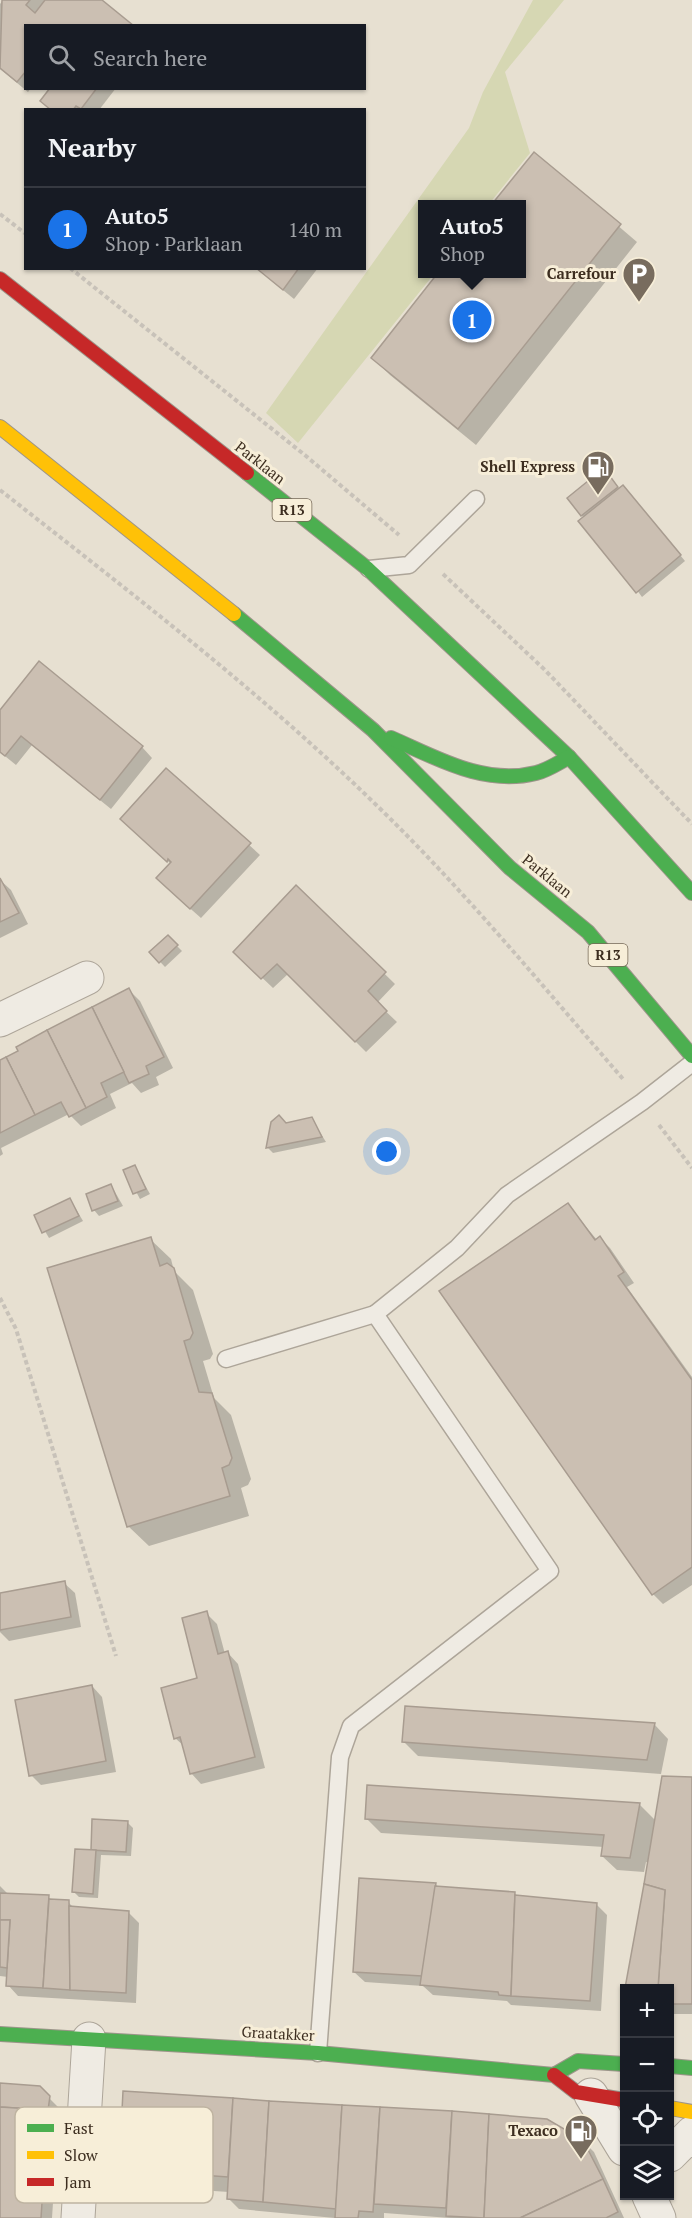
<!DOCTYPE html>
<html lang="en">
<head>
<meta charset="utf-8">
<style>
  body { margin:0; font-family:"PT Serif",serif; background:#20242c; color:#f1f3f6 }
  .controls { position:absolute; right:18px; bottom:18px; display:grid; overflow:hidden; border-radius:0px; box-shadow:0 2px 4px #0004 }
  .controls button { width:54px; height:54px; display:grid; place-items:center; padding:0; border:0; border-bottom:2px solid #363941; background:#171b24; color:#f1f3f6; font:30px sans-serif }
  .you { position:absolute; left:387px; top:1152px; width:21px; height:21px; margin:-15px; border:4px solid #fff; border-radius:50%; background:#1a73e8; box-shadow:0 0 0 9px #1a73e833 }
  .badge { display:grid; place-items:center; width:39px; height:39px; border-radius:50%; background:#1a73e8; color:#fff; font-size:20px; font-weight:700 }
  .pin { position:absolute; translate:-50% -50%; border:3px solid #fff; box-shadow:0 2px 6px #0006 }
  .popup { position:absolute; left:418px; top:200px; width:108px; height:78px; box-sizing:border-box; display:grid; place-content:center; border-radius:0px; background:#171b24; filter:drop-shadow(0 2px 4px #0005); font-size:20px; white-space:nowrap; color:#9ea1a6 }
  .popup b { font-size:22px; color:#f1f3f6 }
  .popup::after { content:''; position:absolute; left:50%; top:100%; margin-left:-12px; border:12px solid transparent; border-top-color:#171b24 }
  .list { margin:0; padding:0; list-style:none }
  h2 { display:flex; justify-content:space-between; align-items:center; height:78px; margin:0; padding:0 24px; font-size:26px }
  h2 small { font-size:20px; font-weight:400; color:#9ea1a6 }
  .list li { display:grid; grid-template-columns:39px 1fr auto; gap:18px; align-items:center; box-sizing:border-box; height:84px; padding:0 24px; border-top:2px solid #363941 }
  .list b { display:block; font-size:22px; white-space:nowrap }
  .list p { margin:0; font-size:20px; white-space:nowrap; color:#9ea1a6 }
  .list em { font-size:20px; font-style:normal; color:#9ea1a6 }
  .icon { flex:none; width:33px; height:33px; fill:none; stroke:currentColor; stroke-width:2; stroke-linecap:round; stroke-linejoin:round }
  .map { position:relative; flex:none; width:692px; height:2218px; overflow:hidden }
  .search { position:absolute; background:#171b24; box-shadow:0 2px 4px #0004; left:24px; top:24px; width:342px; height:66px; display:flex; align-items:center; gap:15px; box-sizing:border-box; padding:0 21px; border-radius:0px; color:#9ea1a6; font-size:22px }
  .panel { position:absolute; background:#171b24; box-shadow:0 2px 4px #0004; left:24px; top:108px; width:342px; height:162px; border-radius:0px }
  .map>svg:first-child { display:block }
  .green { fill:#d6d7b3 }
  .shadow { fill:#0003 }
  .building { fill:#cbbfb2; stroke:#a89c90; stroke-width:1.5 }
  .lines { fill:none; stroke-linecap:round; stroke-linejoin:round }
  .lane-casing { stroke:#ada599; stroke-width:19 }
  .street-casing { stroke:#ada599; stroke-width:35 }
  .fast-casing { stroke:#9c958a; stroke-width:16 }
  .slow-casing { stroke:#9c958a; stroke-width:16 }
  .jam-casing { stroke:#9c958a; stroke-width:16 }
  .path { stroke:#c8c2b9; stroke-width:4; stroke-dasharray:4.5 3; stroke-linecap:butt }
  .lane { stroke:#efebe3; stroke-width:16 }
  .street { stroke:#efebe3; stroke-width:33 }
  .fast { stroke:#4caf50; stroke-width:14 }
  .slow { stroke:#ffc107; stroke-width:14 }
  .jam { stroke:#c62828; stroke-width:14 }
  .labels { text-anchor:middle; stroke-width:6; stroke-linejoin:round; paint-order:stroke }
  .shield { fill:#f7eed8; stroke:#756857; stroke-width:1.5 }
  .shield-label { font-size:14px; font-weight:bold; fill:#3d2e20 }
  .poi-label { font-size:15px; font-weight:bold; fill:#3d2e20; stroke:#f7eed8; text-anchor:end }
  .street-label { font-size:15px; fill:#3d2e20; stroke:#f7eed8 }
  .key { fill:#f7eed8; stroke:#bfb4a1; stroke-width:1.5 }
  .key-label { font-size:16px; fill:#3d2e20 }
</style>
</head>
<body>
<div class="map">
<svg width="692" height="2218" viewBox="0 0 692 2218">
  <rect width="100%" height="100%" fill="#e7e0d1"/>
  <!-- green -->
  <polygon class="green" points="533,0 564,0 505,72 530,153 489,204 422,204 422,274 434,274 298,443 266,413 469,128 483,92"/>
  <!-- shadow -->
  <g class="shadow">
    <polygon points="3,0 100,0 26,26 26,88 31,88 28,92 0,69 0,4"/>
    <polygon points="52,88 116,88 99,110 51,110"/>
    <polygon points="534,154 637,242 476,445 390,375 373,358 439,274 522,274 522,204 494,204"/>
    <polygon points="256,268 318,268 294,299"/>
    <polygon points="609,476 619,489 628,492 685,561 642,597 569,498"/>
    <polygon points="0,712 142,747 152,758 111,809 32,745 16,765 0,752"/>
    <polygon points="167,770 260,855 201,918 168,889 171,864 133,830"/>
    <polygon points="0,880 11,890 28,924 0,938"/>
    <polygon points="296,887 395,984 377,1003 397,1022 366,1052 288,974 273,988 235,952"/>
    <polygon points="168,937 182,951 165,967 151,952"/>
    <polygon points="129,990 140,1001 173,1068 156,1077 159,1085 141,1093 132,1083 110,1094 116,1108 81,1126 69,1114 1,1148 3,1154 0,1156 0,1062"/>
    <polygon points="311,1118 326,1142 273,1153 268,1148"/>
    <polygon points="135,1167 150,1194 140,1199 125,1171"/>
    <polygon points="111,1185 123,1206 99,1216 94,1210 88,1195"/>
    <polygon points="70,1199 83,1221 49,1238 36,1216"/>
    <polygon points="568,1205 597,1240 600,1238 610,1248 634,1283 627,1287 692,1377 692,1585 663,1604 653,1594"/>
    <polygon points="150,1239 171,1259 174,1271 193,1290 213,1354 210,1359 203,1361 214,1398 231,1415 251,1479 248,1485 241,1488 249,1516 149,1546 128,1526"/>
    <polygon points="64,1583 75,1593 81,1627 9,1641 0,1632 0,1595"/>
    <polygon points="206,1613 217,1624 225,1654 228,1653 238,1664 265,1768 201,1784 191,1773 185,1747 175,1738 199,1679"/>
    <polygon points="92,1686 102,1697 116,1772 41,1785 31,1775"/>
    <polygon points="654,1724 668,1739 661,1774 418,1756 404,1742"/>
    <polygon points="692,1778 692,2014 670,2014 670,1988 626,1988 649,1863 646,1862 644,1872 617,1870 602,1856 604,1847 381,1833 367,1819 639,1804 656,1821"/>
    <polygon points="128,1823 133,1828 131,1856 101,1855 98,1898 79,1897 74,1892 92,1851"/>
    <polygon points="435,1884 439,1888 514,1893 518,1897 596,1904 607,1915 601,2011 511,2005 507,2001 433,1995 423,1986 365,1982 354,1972"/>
    <polygon points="0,1886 9,1895 48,1897 52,1900 68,1902 74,1908 128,1912 139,1923 136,2003 18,1996 8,1985 8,1977 0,1976"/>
    <polygon points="0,2085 40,2089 66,2115 65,2127 58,2126 52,2218 0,2218"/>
    <polygon points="125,2093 546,2120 583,2141 594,2152 624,2218 450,2218 384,2213 384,2218 335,2218 239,2209 228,2198 229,2192 137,2186 120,2169"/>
  </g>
  <!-- building -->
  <g class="building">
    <polygon points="2,0 30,0 26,5 35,13 45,0 102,0 134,26 26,26 26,71 17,82 0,68"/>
    <polygon points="50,88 97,88 81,109 76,106 73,110 51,110 40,101"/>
    <polygon points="534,152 621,224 458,429 371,358 437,274 522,274 522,204 492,204"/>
    <polygon points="256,268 299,268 283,290"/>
    <polygon points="604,468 618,487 581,516 567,498"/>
    <polygon points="623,485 681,555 636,593 578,521"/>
    <polygon points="39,661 143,746 100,800 21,736 5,756 0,752 0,710"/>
    <polygon points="166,768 251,843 190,909 156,878 171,862 168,859 167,862 120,819"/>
    <polygon points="0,878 19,913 0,922"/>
    <polygon points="296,885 386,972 368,991 387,1011 355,1042 277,964 261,979 233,952"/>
    <polygon points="168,935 178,945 159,963 149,952"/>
    <polygon points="129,988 164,1057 146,1066 149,1074 129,1083 92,1007"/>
    <polygon points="92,1007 124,1072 101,1083 107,1097 86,1108 47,1030"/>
    <polygon points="47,1030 86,1108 69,1117 61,1102 35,1115 6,1057 18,1051 16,1047"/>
    <polygon points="6,1057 35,1115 0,1133 0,1060"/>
    <polygon points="279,1115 286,1123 312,1117 322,1137 266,1148 271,1122"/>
    <polygon points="135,1165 146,1189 133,1194 123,1170"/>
    <polygon points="111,1184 118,1201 92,1211 86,1194"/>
    <polygon points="70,1198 79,1216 42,1233 34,1215"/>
    <polygon points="568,1203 595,1240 600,1236 624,1272 618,1276 692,1380 692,1567 652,1595 439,1291"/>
    <polygon points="151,1237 160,1266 167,1263 174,1268 193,1333 190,1339 184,1341 199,1392 212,1393 232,1458 229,1465 222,1468 230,1496 127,1527 47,1268"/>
    <polygon points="65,1581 71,1617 0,1630 0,1593"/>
    <polygon points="207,1611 218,1654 228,1651 255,1757 190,1774 180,1737 174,1739 161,1688 197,1678 182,1618"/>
    <polygon points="92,1685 106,1761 29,1776 15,1700"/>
    <polygon points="405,1706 655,1723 647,1760 402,1742"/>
    <polygon points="662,1776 692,1777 692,2004 670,2004 670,1988 658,1988 665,1890 644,1884"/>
    <polygon points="367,1785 640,1803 630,1858 601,1856 604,1835 365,1819"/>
    <polygon points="92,1819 128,1821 126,1852 91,1850"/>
    <polygon points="75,1849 96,1850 93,1894 72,1892"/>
    <polygon points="359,1878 436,1883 422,1976 353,1972"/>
    <polygon points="644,1884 665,1890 658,1988 625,1988"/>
    <polygon points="435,1886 515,1892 511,1996 499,1995 498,1992 420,1985"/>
    <polygon points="0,1893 49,1895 43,1988 6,1986 10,1920 0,1920"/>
    <polygon points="515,1895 597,1903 590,2001 511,1996"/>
    <polygon points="49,1899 69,1900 70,1990 43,1988"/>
    <polygon points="69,1906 129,1911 126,1993 70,1990"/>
    <polygon points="0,1920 10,1920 7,1968 0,1967"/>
    <polygon points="0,2083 40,2086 50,2096 48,2110 0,2107"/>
    <polygon points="123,2091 233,2098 228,2177 119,2169"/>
    <polygon points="233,2098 269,2101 263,2202 227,2199"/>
    <polygon points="269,2101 342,2105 336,2209 263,2202"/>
    <polygon points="342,2105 380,2107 373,2212 359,2211 358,2218 335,2218"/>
    <polygon points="0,2107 48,2110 41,2218 0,2218"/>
    <polygon points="380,2107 452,2111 446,2208 374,2204"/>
    <polygon points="452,2111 489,2114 484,2218 446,2216"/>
    <polygon points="489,2114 547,2119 583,2140 603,2179 520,2218 484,2218"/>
    <polygon points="603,2179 618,2212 606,2218 520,2218"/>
  </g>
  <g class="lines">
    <!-- lane casing -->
    <g class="lane-casing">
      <g id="lane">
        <polyline points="369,569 409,565 476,499"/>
        <polyline points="375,1314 457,1248 507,1195 642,1102 692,1063"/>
        <polyline points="226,1359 375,1314 550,1571 351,1726 340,1757 318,2053"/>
      </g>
    </g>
    <!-- street casing -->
    <g class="street-casing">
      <g id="street">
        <polyline points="0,1020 87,978"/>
        <polyline points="591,2095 624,2149"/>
        <polyline points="670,2155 692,2133"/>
        <polyline points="649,2196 659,2218"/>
        <polyline points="78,2218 89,2039"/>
      </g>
    </g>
    <!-- fast casing -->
    <g class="fast-casing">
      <g id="fast">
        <polyline points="247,473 368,569 569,757 692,893"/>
        <polyline points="234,614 373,730 510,868 588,932 692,1056"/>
        <path d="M 391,738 C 437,758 484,786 536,773 C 548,770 558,763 569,757"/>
        <polyline points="0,2034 318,2053 554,2075 578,2061 624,2064"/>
        <polyline points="670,2066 692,2068"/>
      </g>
    </g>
    <!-- slow casing -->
    <g class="slow-casing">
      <g id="slow">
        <polyline points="0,427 234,614"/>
        <polyline points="670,2108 692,2112"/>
      </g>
    </g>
    <!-- jam casing -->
    <g class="jam-casing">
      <g id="jam">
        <polyline points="0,279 247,473"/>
        <polyline points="554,2075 576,2092 624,2100"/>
      </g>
    </g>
    <!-- path -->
    <g class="path">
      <polyline points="0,214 26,234"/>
      <polyline points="70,268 306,456 399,535"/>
      <path d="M 0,490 C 126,589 253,686 368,797 C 460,885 540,983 623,1079"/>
      <polyline points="443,574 545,670 692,824"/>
      <polyline points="659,1125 692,1168"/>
      <polyline points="0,1298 16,1329 116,1656"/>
    </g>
    <!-- lane -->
    <use href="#lane" class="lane"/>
    <!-- street -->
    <use href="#street" class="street"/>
    <!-- fast -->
    <use href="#fast" class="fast"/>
    <!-- slow -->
    <use href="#slow" class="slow"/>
    <!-- jam -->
    <use href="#jam" class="jam"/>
  </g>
  <!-- icons -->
  <defs>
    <g id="parking-pin" transform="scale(1.725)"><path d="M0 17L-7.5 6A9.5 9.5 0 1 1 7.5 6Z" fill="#786c5e" stroke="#f7eed8"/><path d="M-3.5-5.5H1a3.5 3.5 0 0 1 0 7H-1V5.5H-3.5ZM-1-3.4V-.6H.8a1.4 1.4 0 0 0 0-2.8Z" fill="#fff"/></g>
    <g id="fuel-pin" transform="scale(1.725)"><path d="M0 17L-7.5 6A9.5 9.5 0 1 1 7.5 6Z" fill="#786c5e" stroke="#f7eed8"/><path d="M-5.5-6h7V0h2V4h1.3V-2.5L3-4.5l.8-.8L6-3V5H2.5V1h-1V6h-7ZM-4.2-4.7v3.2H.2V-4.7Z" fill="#fff"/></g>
  </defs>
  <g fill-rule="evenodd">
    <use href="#parking-pin" x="639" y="274"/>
    <use href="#fuel-pin" x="598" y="467"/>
    <use href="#fuel-pin" x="581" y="2131"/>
  </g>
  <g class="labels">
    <!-- shield labels -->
    <g class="shield">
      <rect x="272.5" y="499" width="39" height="22" rx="4.5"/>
      <rect x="588.5" y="944" width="39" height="22" rx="4.5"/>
    </g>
    <g class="shield-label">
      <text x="292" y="515">R13</text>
      <text x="608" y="960">R13</text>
    </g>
    <!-- poi labels -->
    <g class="poi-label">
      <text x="616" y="279">Carrefour</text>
      <text x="575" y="472">Shell Express</text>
      <text x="558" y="2136">Texaco</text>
    </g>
    <!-- street labels -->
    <g class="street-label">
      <text transform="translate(260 463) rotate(38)" y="5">Parklaan</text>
      <text transform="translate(547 876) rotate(39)" y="5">Parklaan</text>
      <text transform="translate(278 2034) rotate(3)" y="5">Graatakker</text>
    </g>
  </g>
  <!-- legend -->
  <rect x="15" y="2107" width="198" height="96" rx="9" class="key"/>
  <rect x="27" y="2124" width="27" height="8" fill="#4caf50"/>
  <rect x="27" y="2151" width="27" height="8" fill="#ffc107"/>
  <rect x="27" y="2178" width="27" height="8" fill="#c62828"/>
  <g class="key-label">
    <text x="64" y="2134">Fast</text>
    <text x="64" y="2161">Slow</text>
    <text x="64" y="2188">Jam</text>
  </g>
</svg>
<div class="controls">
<button>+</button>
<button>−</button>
<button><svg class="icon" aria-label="locate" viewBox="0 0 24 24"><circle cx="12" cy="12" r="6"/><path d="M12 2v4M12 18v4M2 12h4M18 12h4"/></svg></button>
<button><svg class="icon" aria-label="layers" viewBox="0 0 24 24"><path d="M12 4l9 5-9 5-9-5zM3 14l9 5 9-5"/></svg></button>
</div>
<div class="you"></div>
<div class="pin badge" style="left:472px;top:320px">1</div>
<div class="popup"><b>Auto5</b>Shop</div>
<div class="search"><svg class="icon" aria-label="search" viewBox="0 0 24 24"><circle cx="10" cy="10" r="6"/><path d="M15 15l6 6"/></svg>Search here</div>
<section class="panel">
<h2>Nearby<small></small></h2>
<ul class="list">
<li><span class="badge">1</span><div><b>Auto5</b><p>Shop · Parklaan</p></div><em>140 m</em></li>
</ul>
</section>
</div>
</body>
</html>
